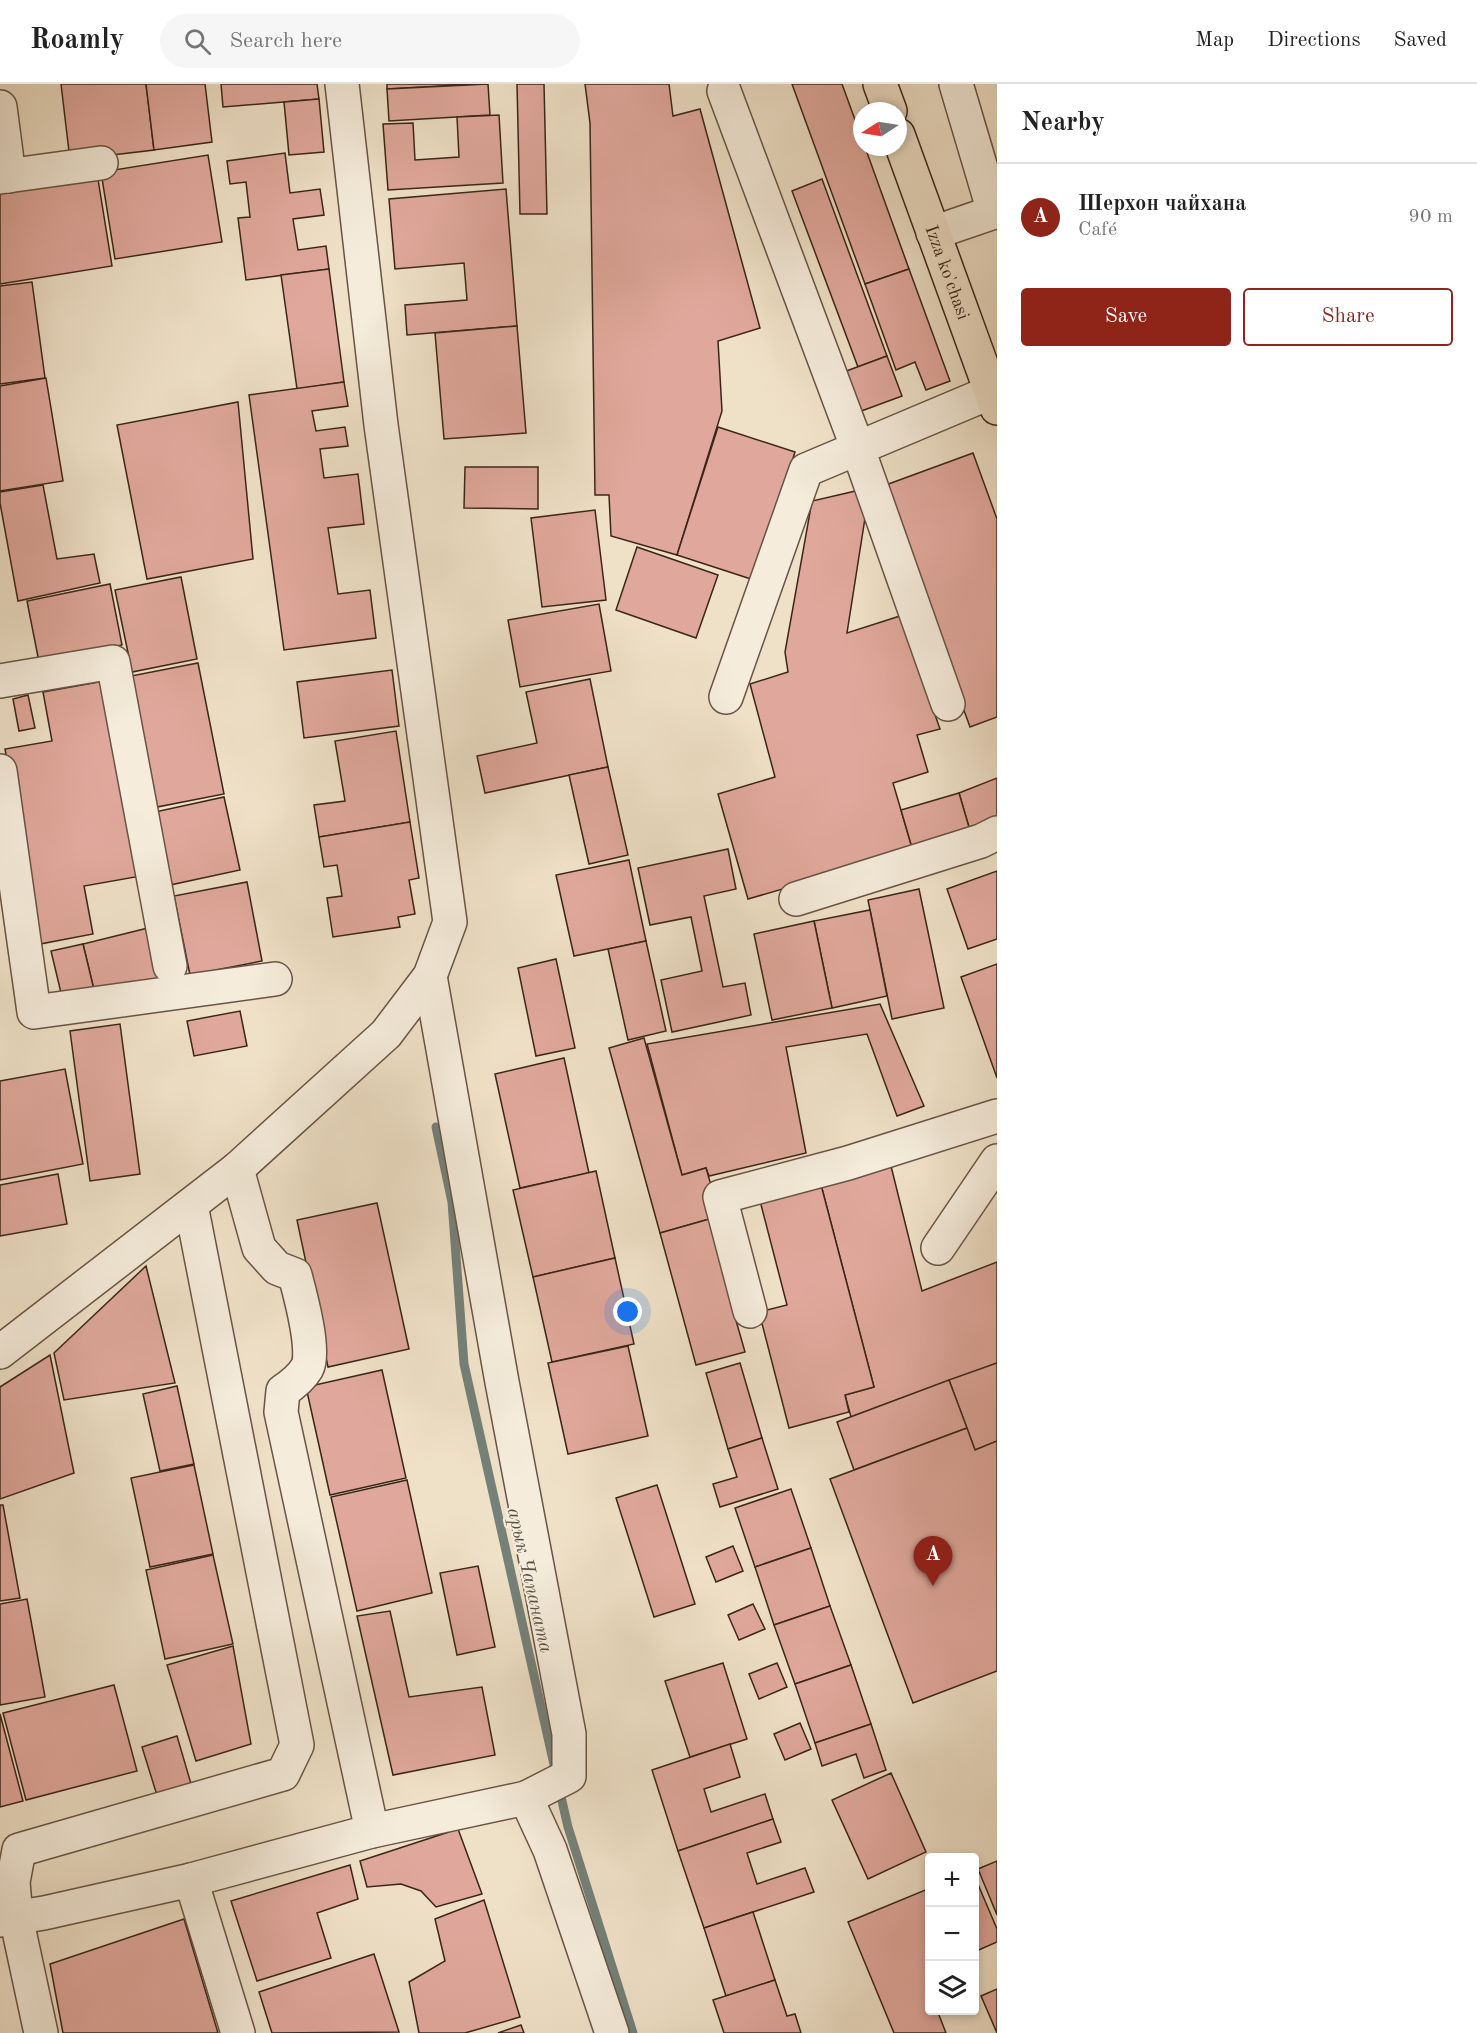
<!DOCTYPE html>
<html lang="en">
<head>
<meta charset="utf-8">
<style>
  body { margin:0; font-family:"Old Standard TT",serif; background:#f6f6f6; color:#222 }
  .controls { position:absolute; right:18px; bottom:18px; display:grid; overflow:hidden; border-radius:6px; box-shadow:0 3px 9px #0003 }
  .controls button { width:54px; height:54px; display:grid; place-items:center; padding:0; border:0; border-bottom:2px solid #e0e0e0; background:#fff; color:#222; font:30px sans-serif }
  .compass { position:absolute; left:853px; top:18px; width:54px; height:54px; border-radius:50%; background:#fff; box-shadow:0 3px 9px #0003; rotate:258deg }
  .you { position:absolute; left:628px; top:1228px; width:21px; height:21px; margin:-15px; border:4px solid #fff; border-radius:50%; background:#1a73e8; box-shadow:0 0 0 9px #1a73e833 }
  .badge { display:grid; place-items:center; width:39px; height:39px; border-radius:50%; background:#8f2418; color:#fff; font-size:20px; font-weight:700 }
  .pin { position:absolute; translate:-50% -50px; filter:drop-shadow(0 2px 3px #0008) }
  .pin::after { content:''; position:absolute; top:32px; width:21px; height:18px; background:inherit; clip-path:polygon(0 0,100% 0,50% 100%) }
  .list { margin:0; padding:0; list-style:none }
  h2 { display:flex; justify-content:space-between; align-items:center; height:78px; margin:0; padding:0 24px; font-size:26px }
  h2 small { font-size:20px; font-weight:400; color:#767676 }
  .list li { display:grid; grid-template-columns:39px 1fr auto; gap:18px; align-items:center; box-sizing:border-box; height:108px; padding:0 24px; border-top:2px solid #e0e0e0 }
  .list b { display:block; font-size:22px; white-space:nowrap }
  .list p { margin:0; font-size:20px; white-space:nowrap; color:#767676 }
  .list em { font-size:20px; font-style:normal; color:#767676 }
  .actions { display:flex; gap:12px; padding:18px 24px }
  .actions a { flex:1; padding:14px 0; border:2px solid #8f2418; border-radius:6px; text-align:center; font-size:21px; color:#8f2418 }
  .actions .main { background:#8f2418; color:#fff }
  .icon { flex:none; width:33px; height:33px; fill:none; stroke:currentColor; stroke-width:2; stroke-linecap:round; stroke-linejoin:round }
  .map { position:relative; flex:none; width:997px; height:1949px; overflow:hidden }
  header { display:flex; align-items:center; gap:36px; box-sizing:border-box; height:84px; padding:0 30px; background:#fff; border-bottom:2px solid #e0e0e0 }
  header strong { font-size:28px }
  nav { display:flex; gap:33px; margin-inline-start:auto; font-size:21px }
  .search { width:420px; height:54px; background:#f6f6f6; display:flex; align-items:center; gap:15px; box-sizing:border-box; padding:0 21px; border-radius:33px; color:#767676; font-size:22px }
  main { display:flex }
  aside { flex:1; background:#fff }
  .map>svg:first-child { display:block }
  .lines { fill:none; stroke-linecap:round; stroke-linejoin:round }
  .stream { stroke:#748078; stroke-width:9 }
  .building { fill:#e0a89c; stroke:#3b2519; stroke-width:1.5 }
  .minor-casing { stroke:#685445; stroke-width:36 }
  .major-casing { stroke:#3b2519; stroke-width:36 }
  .minor { stroke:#f5ecdb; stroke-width:33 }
  .major { stroke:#efe1c8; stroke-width:33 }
  .labels { text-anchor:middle; stroke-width:4.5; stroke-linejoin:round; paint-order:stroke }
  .street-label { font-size:18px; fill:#3b2519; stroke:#f5ecdb }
  .water-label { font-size:20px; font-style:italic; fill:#585348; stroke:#f5ecdb }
</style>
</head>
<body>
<header>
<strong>Roamly</strong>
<div class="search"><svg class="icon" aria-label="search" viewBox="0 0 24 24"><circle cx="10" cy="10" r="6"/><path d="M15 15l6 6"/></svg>Search here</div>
<nav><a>Map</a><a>Directions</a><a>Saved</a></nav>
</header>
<main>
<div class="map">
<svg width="997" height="1949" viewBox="0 0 997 1949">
  <rect width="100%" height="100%" fill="#efe1c8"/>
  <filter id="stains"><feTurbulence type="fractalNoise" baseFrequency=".00333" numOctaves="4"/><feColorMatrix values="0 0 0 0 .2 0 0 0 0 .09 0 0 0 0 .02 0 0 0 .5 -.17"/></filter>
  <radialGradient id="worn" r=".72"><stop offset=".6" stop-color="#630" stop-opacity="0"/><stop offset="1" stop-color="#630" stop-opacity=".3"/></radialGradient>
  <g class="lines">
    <!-- stream -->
    <g class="stream">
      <polyline points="436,1043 452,1118 464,1280 555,1685"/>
      <polyline points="559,1704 568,1743 633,1949"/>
    </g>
  </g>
  <!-- building -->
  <g class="building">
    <polygon points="61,0 146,0 154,66 70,76"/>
    <polygon points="146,0 205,0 212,58 154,66"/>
    <polygon points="221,0 317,0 319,15 223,23"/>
    <polygon points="387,0 477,0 387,5"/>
    <polygon points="488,0 490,31 389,37 387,5"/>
    <polygon points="517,0 544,0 547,130 520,130"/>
    <polygon points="585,0 669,0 673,32 700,25 760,244 718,257 722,327 677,471 611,452 609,411 595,411 590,39"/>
    <polygon points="792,0 842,0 862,55 862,63 865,63 909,185 865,200"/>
    <polygon points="319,15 324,68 289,71 284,18"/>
    <polygon points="499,31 503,99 388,106 383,40 413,39 415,76 459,73 457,33"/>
    <polygon points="285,69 290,109 320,105 324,131 293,135 298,166 326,162 329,185 246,196 238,134 250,133 246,98 230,100 227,77"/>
    <polygon points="208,71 222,158 115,175 101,88"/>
    <polygon points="97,89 112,182 0,200 0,104"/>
    <polygon points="822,95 887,272 858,283 792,107"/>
    <polygon points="506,105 517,242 407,251 405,221 467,216 464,179 395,185 389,115"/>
    <polygon points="329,185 344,298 297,305 281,191"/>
    <polygon points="909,185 950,297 926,306 915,278 896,286 865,200"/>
    <polygon points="32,198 45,294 0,300 0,202"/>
    <polygon points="517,242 526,349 444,355 435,249"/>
    <polygon points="887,272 902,312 856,329 841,289"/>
    <polygon points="46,294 63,397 0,407 0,302"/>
    <polygon points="344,298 348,322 312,327 316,347 345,343 348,362 320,365 324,394 358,390 364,440 328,444 338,510 370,506 376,554 284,566 249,311"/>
    <polygon points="238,318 253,475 147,495 117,341"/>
    <polygon points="718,343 795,368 754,496 677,471"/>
    <polygon points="973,369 997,435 997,633 970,643 883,402"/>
    <polygon points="465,383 538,383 538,425 464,424"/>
    <polygon points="43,401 57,475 94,470 100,499 18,517 0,419 0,408"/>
    <polygon points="860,406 865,434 847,549 900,532 940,645 917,651 928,688 893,699 913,767 748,815 718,710 775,693 750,600 788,588 785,568 812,417"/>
    <polygon points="595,426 606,516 542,523 531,434"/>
    <polygon points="637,463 718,491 696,554 616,526"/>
    <polygon points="181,493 197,575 132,588 115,506"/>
    <polygon points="110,500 122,561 39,578 27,517"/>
    <polygon points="599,520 611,587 520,603 508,536"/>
    <polygon points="198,579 224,710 157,723 131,592"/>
    <polygon points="392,586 399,642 304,654 297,598"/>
    <polygon points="590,595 608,683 485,709 477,672 537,659 526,608"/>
    <polygon points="104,597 141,792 84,802 93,850 40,860 5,665 52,657 43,608"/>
    <polygon points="28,611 35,644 19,647 13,615"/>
    <polygon points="396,647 410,738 319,753 314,721 345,717 335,657"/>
    <polygon points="608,683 628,771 589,780 569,691"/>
    <polygon points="997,694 997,738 971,750 959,709"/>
    <polygon points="959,709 971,750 913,767 901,726"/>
    <polygon points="224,713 240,786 170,801 155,728"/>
    <polygon points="410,738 419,794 409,796 415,830 398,833 400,843 333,853 327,814 342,812 337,781 324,783 319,753"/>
    <polygon points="728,765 736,805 704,812 723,903 745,899 751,931 672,948 661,896 702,887 691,833 650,841 638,784"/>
    <polygon points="629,776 646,857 574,872 556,791"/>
    <polygon points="997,787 997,855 968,865 947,805"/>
    <polygon points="247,798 262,877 190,891 174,812"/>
    <polygon points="919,805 944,924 892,935 868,816"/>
    <polygon points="870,826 887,912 832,924 814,837"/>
    <polygon points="814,837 832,924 772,936 754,850"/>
    <polygon points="148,844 159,894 95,910 83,860"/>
    <polygon points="646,857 666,947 628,956 608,865"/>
    <polygon points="83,860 95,910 63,917 51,867"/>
    <polygon points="556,875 575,964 536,972 518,884"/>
    <polygon points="997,880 997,994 961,893"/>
    <polygon points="880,920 924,1022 897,1032 867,950 786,963 806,1069 709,1092 706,1084 682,1091 647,960"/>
    <polygon points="240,927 247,962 194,972 187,937"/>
    <polygon points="120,940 140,1090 90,1097 70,947"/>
    <polygon points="644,954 682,1091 706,1084 720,1132 660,1149 609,964"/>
    <polygon points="564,974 589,1089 520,1104 495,990"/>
    <polygon points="65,985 83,1080 0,1096 0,997"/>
    <polygon points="890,1078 922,1207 997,1178 997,1279 851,1333 845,1311 874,1303 820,1097"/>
    <polygon points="596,1087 615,1174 533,1193 513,1106"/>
    <polygon points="58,1090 67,1140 0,1152 0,1101"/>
    <polygon points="820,1097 874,1303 845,1311 849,1328 789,1344 759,1228 787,1221 759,1113"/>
    <polygon points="377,1119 409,1265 328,1283 297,1136"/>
    <polygon points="720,1132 731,1219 745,1268 696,1281 660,1149"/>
    <polygon points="615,1174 634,1260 552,1278 533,1193"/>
    <polygon points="146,1182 175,1299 64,1316 54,1269"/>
    <polygon points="628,1262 648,1352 568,1370 548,1279"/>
    <polygon points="50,1271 74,1389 0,1415 0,1303"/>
    <polygon points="740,1279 762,1354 728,1365 706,1289"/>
    <polygon points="997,1279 997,1357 975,1366 949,1296"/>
    <polygon points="382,1286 406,1394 330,1411 306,1303"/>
    <polygon points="949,1296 967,1344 854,1386 837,1338"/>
    <polygon points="177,1302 194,1380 160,1387 143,1310"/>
    <polygon points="967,1344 975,1366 997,1357 997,1587 913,1619 830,1395"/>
    <polygon points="762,1354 778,1405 720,1423 713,1400 737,1393 728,1365"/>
    <polygon points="194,1381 213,1470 150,1483 131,1394"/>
    <polygon points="407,1396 432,1509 357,1527 331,1413"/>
    <polygon points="657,1401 695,1520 654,1533 616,1414"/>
    <polygon points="791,1405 811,1464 755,1483 735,1424"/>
    <polygon points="0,1421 3,1421 20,1514 0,1517"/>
    <polygon points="733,1462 743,1487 716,1498 706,1473"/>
    <polygon points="811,1464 830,1522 774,1541 755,1483"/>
    <polygon points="213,1471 233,1560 165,1575 146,1486"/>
    <polygon points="478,1482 495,1563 457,1571 440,1489"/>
    <polygon points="27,1515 45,1613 0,1621 0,1520"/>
    <polygon points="753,1520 765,1545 739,1556 728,1531"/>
    <polygon points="830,1522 851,1581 795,1600 774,1541"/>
    <polygon points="390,1527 409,1613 482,1603 495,1671 393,1691 357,1532"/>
    <polygon points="233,1562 251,1660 196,1677 167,1581"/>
    <polygon points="723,1579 747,1655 690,1673 665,1597"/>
    <polygon points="777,1579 787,1603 759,1615 749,1590"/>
    <polygon points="851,1581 871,1640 815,1659 795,1600"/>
    <polygon points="114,1601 137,1687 26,1716 3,1629"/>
    <polygon points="0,1630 23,1717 0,1723"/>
    <polygon points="800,1639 811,1665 785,1676 774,1650"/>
    <polygon points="871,1640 886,1686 864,1694 856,1670 822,1682 815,1659"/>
    <polygon points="177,1652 194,1710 160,1721 142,1663"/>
    <polygon points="730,1660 740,1693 704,1705 711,1728 765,1710 773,1735 678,1767 652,1686"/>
    <polygon points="891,1689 926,1768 868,1795 832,1716"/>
    <polygon points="773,1735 781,1758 747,1769 757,1800 805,1784 814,1808 704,1844 678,1767"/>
    <polygon points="458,1745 482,1810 436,1823 421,1807 401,1800 367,1803 360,1777"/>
    <polygon points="997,1777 997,1831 978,1785"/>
    <polygon points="350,1781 358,1815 317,1829 331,1874 257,1897 231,1817"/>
    <polygon points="974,1791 997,1845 997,1858 974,1868"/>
    <polygon points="930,1804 930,1926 937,1926 946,1949 894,1949 848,1838"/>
    <polygon points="484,1816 520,1933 465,1949 419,1949 409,1898 445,1877 435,1835"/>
    <polygon points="753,1828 775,1896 726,1912 704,1844"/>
    <polygon points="184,1835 218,1949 63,1949 50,1880"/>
    <polygon points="374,1870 399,1948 272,1949 259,1908"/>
    <polygon points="775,1896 787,1932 795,1930 801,1949 724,1949 713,1916"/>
    <polygon points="997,1905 997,1949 981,1912"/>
    <polygon points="521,1941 524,1949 498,1949"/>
  </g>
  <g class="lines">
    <!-- minor casing -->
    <g class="minor-casing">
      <g id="minor">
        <polyline points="724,7 858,365 948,620"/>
        <polyline points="0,23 9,92"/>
        <polyline points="0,93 101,79"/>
        <polyline points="933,149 994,128 956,0"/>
        <polyline points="0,597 113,578 170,882"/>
        <polyline points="726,613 806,386 991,308"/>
        <polyline points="0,687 34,928 275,895"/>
        <polyline points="796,815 981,757 997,749"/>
        <polyline points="430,892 502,1298 569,1650 569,1692 526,1714"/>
        <path d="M 237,1085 L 259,1164 L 277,1184 L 295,1191 C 300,1210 316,1268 307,1284 C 301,1294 292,1301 283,1307 L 281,1328 L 372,1747"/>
        <polyline points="938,1164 997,1077"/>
        <polyline points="750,1227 720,1113 848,1079 997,1032"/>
        <polyline points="0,1268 237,1085 386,950 430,892 450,838 381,341 342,0"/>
        <polyline points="191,1796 372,1747 526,1714 550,1766 612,1949"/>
        <polyline points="0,1836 44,1829 191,1796 238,1949"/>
        <polyline points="41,1949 16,1833 13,1798 19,1766 283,1690 297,1661 191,1121"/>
      </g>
    </g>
    <!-- major casing -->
    <g class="major-casing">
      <g id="major">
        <polyline points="880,0 890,27"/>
        <path id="s1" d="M 898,51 L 997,324"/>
      </g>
    </g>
    <!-- minor -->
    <use href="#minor" class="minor"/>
    <!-- major -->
    <use href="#major" class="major"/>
  </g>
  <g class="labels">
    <!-- street labels -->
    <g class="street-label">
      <text dy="6" stroke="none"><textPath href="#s1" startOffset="146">Izza ko'chasi</textPath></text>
    </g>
    <!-- water labels -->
    <g class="water-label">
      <text transform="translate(531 1496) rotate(77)" y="7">арык Чапаната</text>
    </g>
  </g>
  <rect width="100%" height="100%" filter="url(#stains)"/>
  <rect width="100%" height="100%" fill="url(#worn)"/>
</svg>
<div class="controls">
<button>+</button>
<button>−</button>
<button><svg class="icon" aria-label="layers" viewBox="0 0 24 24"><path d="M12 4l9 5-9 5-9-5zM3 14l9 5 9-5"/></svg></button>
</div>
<svg class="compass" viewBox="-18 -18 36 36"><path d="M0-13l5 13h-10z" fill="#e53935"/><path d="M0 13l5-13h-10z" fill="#767676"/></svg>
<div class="you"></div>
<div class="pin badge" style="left:933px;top:1502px">A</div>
</div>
<aside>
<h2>Nearby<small></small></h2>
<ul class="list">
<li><span class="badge">A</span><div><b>Шерхон чайхана</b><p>Café</p></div><em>90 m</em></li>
</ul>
<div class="actions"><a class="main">Save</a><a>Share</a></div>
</aside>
</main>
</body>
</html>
